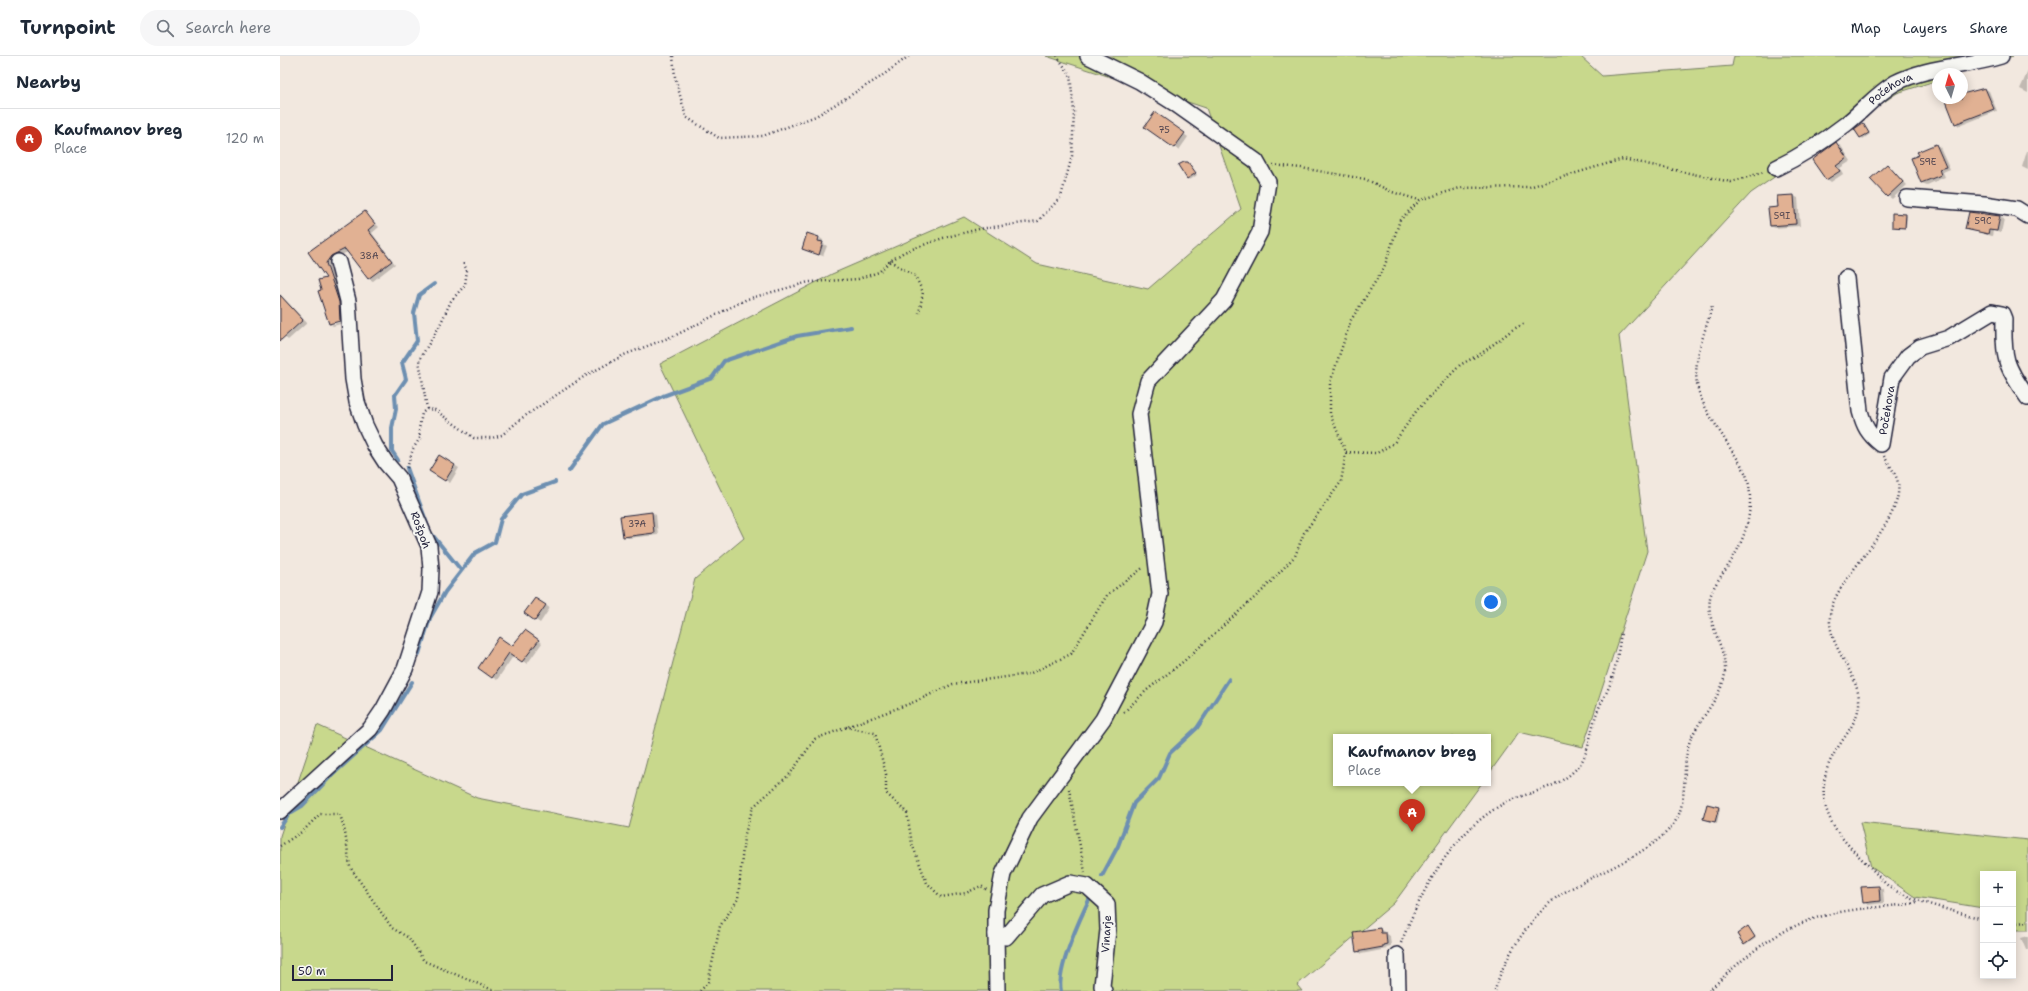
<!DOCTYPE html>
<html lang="en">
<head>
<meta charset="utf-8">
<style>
  body { margin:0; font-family:"Shantell Sans",sans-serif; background:#f6f6f7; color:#1f2937 }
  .controls { position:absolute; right:12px; bottom:12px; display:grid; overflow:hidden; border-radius:0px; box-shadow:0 2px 10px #0003 }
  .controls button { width:36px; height:36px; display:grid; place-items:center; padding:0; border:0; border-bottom:1px solid #e0e1e3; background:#fff; color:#1f2937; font:20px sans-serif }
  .compass { position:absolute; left:1652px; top:12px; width:36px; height:36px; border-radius:50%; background:#fff; box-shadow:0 2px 10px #0003; rotate:355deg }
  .scale { position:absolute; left:12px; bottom:10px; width:101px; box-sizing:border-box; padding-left:4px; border:2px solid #22223b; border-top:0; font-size:11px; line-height:14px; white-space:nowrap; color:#22223b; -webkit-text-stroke:3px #f6f6f2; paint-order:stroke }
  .you { position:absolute; left:1211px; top:546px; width:14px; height:14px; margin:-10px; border:3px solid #fff; border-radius:50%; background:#1a73e8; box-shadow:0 0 0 6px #1a73e833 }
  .badge { display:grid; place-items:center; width:26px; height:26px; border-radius:50%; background:#c8321e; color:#fff; font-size:13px; font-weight:700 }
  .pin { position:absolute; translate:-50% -33px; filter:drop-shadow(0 1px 2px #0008) }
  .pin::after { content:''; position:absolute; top:21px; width:14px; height:12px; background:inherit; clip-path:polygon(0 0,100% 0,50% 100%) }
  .popup { position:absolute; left:1053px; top:678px; width:158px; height:52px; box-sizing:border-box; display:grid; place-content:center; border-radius:0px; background:#fff; filter:drop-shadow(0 1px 3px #0005); font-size:13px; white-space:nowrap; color:#747a83 }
  .popup b { font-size:15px; color:#1f2937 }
  .popup::after { content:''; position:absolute; left:50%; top:100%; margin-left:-8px; border:8px solid transparent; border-top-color:#fff }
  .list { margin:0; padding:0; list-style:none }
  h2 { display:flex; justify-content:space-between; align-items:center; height:52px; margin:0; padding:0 16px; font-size:17px }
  h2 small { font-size:13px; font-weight:400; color:#747a83 }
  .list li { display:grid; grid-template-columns:26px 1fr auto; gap:12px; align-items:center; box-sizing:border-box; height:60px; padding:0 16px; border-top:1px solid #e0e1e3 }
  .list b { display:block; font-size:15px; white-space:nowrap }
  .list p { margin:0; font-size:13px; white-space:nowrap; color:#747a83 }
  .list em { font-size:13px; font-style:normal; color:#747a83 }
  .icon { flex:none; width:22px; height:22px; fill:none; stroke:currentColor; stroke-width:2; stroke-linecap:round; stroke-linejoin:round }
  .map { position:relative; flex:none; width:1748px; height:935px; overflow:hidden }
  header { display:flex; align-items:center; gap:24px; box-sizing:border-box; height:56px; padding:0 20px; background:#fff; border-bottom:1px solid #e0e1e3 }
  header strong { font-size:19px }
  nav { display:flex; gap:22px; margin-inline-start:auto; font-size:14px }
  .search { width:280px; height:36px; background:#f6f6f7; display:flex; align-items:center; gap:10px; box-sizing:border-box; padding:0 14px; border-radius:22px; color:#747a83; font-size:15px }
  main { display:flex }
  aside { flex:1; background:#fff }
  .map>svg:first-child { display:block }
  .green { fill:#c8d88c; stroke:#757d64 }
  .shadow { fill:#0003 }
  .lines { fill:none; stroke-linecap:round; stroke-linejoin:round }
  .stream { stroke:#6d8fb1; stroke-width:4 }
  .building { fill:#e1b193; stroke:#22223b }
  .minor-casing { stroke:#22223b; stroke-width:18 }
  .path { stroke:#22223b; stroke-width:2.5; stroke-dasharray:1 3; stroke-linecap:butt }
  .minor { stroke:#f6f6f2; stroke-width:15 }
  .labels { text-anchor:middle; stroke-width:4; stroke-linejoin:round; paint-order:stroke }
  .number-label { font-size:9px; fill:#524651 }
  .street-label { font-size:11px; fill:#22223b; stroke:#f6f6f2 }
</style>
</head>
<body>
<header>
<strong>Turnpoint</strong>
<div class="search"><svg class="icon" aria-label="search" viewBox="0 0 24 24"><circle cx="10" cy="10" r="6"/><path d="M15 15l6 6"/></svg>Search here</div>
<nav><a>Map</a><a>Layers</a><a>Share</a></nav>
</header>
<main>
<aside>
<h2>Nearby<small></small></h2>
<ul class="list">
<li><span class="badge">A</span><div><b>Kaufmanov breg</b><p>Place</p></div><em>120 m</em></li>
</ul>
</aside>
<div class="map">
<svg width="1748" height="935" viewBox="0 0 1748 935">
  <rect width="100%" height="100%" fill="#f2e8df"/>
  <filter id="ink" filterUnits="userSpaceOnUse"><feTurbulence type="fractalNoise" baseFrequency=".025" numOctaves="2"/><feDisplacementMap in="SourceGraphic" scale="8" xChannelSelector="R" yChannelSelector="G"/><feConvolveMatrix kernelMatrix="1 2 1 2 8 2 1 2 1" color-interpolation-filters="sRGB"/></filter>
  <g filter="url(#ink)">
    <!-- green -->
    <g class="green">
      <polygon points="766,0 1300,0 1322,20 1452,10 1454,0 1733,0 1678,18 1658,18 1658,24 1617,37 1471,137 1339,280 1367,495 1303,691 1239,676 1208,719 1208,681 1056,681 1056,727 1202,727 1114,847 1017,929 1022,935 0,935 0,780 37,669 197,742 349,772 415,523 464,482 380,308 552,218 684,161 757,208 868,233 961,153 926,52"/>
      <polygon points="1580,766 1748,784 1748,874 1735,874 1733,872 1733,818 1703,818 1703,852 1635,841 1591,811"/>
    </g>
    <!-- shadow -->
    <g class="shadow">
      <polygon points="1748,15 1748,37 1740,33"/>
      <polygon points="1705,33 1709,35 1717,55 1679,70 1676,67 1670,42 1682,42 1682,38 1684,39"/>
      <polygon points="880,60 908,81 899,94 894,91"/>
      <polygon points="1583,68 1590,78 1583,83 1576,73"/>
      <polygon points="1556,88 1561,90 1571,105 1560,112 1563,118 1551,126 1547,123"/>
      <polygon points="1656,89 1660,91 1670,113 1663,116 1665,121 1647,129 1642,127 1632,103"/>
      <polygon points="1747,95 1748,95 1748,114 1742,111"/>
      <polygon points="907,107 917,119 910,124 899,110"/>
      <polygon points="1607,109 1627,129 1612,143 1608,140"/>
      <polygon points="1514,140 1518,142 1520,170 1495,172 1490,170 1499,152"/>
      <polygon points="85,157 99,171 92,177 115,208 93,225 89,223 68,196 56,201 50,209 63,249 64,263 51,267 51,269 64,265 64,267 53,270 49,268 42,235 48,223 29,196"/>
      <polygon points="1690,157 1720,161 1724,163 1721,177 1713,175 1712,180 1686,173"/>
      <polygon points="1625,159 1627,160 1626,172 1613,171"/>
      <polygon points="540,182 543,184 542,187 547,190 543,200 523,193 538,190"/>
      <polygon points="0,238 27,267 8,284 0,277"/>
      <polygon points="159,400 179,412 170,427 150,414"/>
      <polygon points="372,457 376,459 378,479 348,482 344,480"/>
      <polygon points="260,546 270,552 260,567 256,564"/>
      <polygon points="249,577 262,587 247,608 234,599 217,624 212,621 233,591"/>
      <polygon points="1439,752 1440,753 1437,767 1426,764"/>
      <polygon points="1598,831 1603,833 1604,847 1588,849 1584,846"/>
      <polygon points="1468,871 1476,882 1466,889 1465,888"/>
      <polygon points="1100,873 1110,880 1111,890 1106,891 1107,893 1081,898 1077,895"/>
      <polygon points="1748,880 1748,894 1746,894 1741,882"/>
    </g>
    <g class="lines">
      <!-- stream -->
      <g class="stream">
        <polyline points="118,404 112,395 112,372 116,353 115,339 126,323 122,307 137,285 134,257 139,239 154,228"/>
        <polyline points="127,412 150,476 181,514"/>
        <polyline points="289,415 323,368 383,340 432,322 444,305 517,280 571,271"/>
        <polyline points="139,598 150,562 165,536 195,497 215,486 221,463 242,438 275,426"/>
        <polyline points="0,771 10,757 22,750 49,722 102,674 132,626"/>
        <polyline points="822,820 838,790 854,747 879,722 890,697 917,672 949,623"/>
        <path d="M 781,935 C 776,914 801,860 811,840"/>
      </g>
    </g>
    <!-- building -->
    <g class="building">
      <polygon points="1705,32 1714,53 1675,68 1666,45 1673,42 1682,42 1682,38"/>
      <polygon points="875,56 905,77 894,92 864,71"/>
      <polygon points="1583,67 1589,77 1580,82 1574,73"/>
      <polygon points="1556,86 1567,102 1556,110 1560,115 1546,124 1532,104"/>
      <polygon points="1656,88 1666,111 1659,113 1661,119 1641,127 1631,102 1639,99 1637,96"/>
      <polygon points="904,106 908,106 916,117 907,123 898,109"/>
      <polygon points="1607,108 1623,126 1607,141 1590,123"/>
      <polygon points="1514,139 1516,168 1490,170 1488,152 1498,151 1497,140"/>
      <polygon points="85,155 95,168 88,174 112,205 88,223 65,193 51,200 46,207 59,246 60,265 49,268 38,235 41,234 38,224 46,222 28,196"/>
      <polygon points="1689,156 1720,160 1717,175 1709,174 1708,178 1685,173"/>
      <polygon points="1612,157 1626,158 1625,172 1612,171"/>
      <polygon points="527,177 539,181 538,185 543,186 539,199 522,193"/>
      <polygon points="0,239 23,264 0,285"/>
      <polygon points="159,399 175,409 165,425 149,415"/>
      <polygon points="372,456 374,477 343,481 340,460"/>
      <polygon points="255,542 266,549 255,565 244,557"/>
      <polygon points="245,574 259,584 242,606 229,597 212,622 198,612 219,581 232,590"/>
      <polygon points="1427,748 1439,751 1435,766 1423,763"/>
      <polygon points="1599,830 1600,845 1583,847 1581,831"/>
      <polygon points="1468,870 1475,881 1464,889 1457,878"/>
      <polygon points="1100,872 1101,877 1106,877 1107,888 1103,889 1103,891 1076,896 1073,876"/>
    </g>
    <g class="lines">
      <!-- minor casing -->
      <g class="minor-casing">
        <g id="minor">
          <polyline points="808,0 859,25 894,47 976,105 988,126 980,176 944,244 868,325 859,358 880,538 874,566 823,663 750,762 723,818 716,854 716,878 726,881 762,839 790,827 807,830 827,848 828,874 822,930 824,935"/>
          <path id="s1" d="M 1496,112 C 1521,100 1544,85 1566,68 C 1583,55 1596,38 1615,27 C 1648,10 1686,11 1721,0"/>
          <polyline points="1627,142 1704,148 1737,153 1748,160"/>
          <path id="s2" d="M 1566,222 L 1580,355 C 1584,370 1588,378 1601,388 L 1612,322 L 1628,300 L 1640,291 L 1669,282 L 1712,256 L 1722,258 L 1724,263 C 1723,302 1725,310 1748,342"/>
          <polyline points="0,755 90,673 103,654 125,613 150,536 151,513 149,490 119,422 106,407 95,390 85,369 77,346 73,323 68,245 58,206"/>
          <polyline points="716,878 717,935"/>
          <polyline points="1117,899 1118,935"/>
        </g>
      </g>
      <!-- path -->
      <g class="path">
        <polyline points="393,0 395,21 406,61 439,82 483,80 536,60 599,22 629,0"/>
        <polyline points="993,109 1021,112 1085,123 1112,136 1139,144"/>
        <polyline points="610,205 635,220 643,236 639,257"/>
        <polyline points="147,353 139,304 159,271 171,245 185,229 187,214 182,205"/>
        <polyline points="1066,396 1097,397 1114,387 1137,354 1180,309 1202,297 1232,274 1245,267"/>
        <path d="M 1604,400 C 1609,409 1616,417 1618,427 C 1624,464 1563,516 1552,550 C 1541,585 1576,611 1579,643 C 1581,668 1555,688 1547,713 C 1534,757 1561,783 1590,811 C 1598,819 1605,829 1614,834 C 1642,848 1673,855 1703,863"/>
        <polyline points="127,412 133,393 140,382 139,373 142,357 147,353 155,354 194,382 212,382 222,379 242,362 305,320 344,299 396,279 467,243 529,226 578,223 599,216 610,205 624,196 663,182 699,173 758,165 781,141 792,100 794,56 790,19 777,0"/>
        <polyline points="844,656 867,634 904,605 983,534 1015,500 1024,477 1061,426 1066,396 1050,358 1050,327 1071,264 1104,212 1120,164 1140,144 1180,132 1249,131 1343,103 1451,126 1484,116"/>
        <polyline points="566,671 595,677 606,718 606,737 627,757 632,788 647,827 661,841 686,837 701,830 707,834"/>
        <polyline points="789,733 805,816"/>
        <polyline points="0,790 23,775 40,758 60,758 65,776 70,811 112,872 129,882 144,905 215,935"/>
        <polyline points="1733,867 1748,866"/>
        <path d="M 1121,887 C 1142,834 1171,777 1223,748 C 1246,736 1275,734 1294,715 C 1309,702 1310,677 1316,659 C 1320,648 1327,637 1331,626 C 1336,610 1339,593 1341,576"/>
        <polyline points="420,935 428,927 440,870 458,843 464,781 473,751 510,718 535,683 634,646 673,628 749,618 791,598 827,539 864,511"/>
        <path d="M 1215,935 C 1222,903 1253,857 1280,839 C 1312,818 1385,794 1399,758 C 1408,733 1401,706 1411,682 C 1421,661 1446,635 1445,613 C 1445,589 1426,568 1430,542 C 1433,529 1443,518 1450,507 C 1465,483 1473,457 1469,430 C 1467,414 1455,400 1447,387 C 1437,370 1423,352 1418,333 C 1411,305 1426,276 1432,250"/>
        <path d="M 1429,935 C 1464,900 1501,869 1551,858 C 1576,852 1604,851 1630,848 L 1640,845"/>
      </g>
      <!-- minor -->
      <use href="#minor" class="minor"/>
    </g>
  </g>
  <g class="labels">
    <!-- number labels -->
    <g class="number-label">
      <text x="884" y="77">75</text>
      <text x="1648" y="109">59E</text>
      <text x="1502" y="163">59I</text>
      <text x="1703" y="168">59C</text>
      <text x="89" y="203">38A</text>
      <text x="357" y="471">37A</text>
    </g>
    <!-- street labels -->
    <g class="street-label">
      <text dy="4" stroke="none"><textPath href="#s1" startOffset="140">Počehova</textPath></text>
      <text dy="4" stroke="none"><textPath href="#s2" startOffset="208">Počehova</textPath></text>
      <text transform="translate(141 474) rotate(70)" y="4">Rošpoh</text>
      <text transform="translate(826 878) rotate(-87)" y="4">Vinarje</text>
    </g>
  </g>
</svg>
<div class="controls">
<button>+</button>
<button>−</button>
<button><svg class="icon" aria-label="locate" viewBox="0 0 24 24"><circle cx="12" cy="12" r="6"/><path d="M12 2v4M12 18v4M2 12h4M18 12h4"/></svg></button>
</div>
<svg class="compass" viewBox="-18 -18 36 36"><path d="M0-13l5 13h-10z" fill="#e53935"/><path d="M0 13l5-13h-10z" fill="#747a83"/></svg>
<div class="scale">50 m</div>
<div class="you"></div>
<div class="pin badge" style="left:1132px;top:776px">A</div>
<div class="popup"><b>Kaufmanov breg</b>Place</div>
</div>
</main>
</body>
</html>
